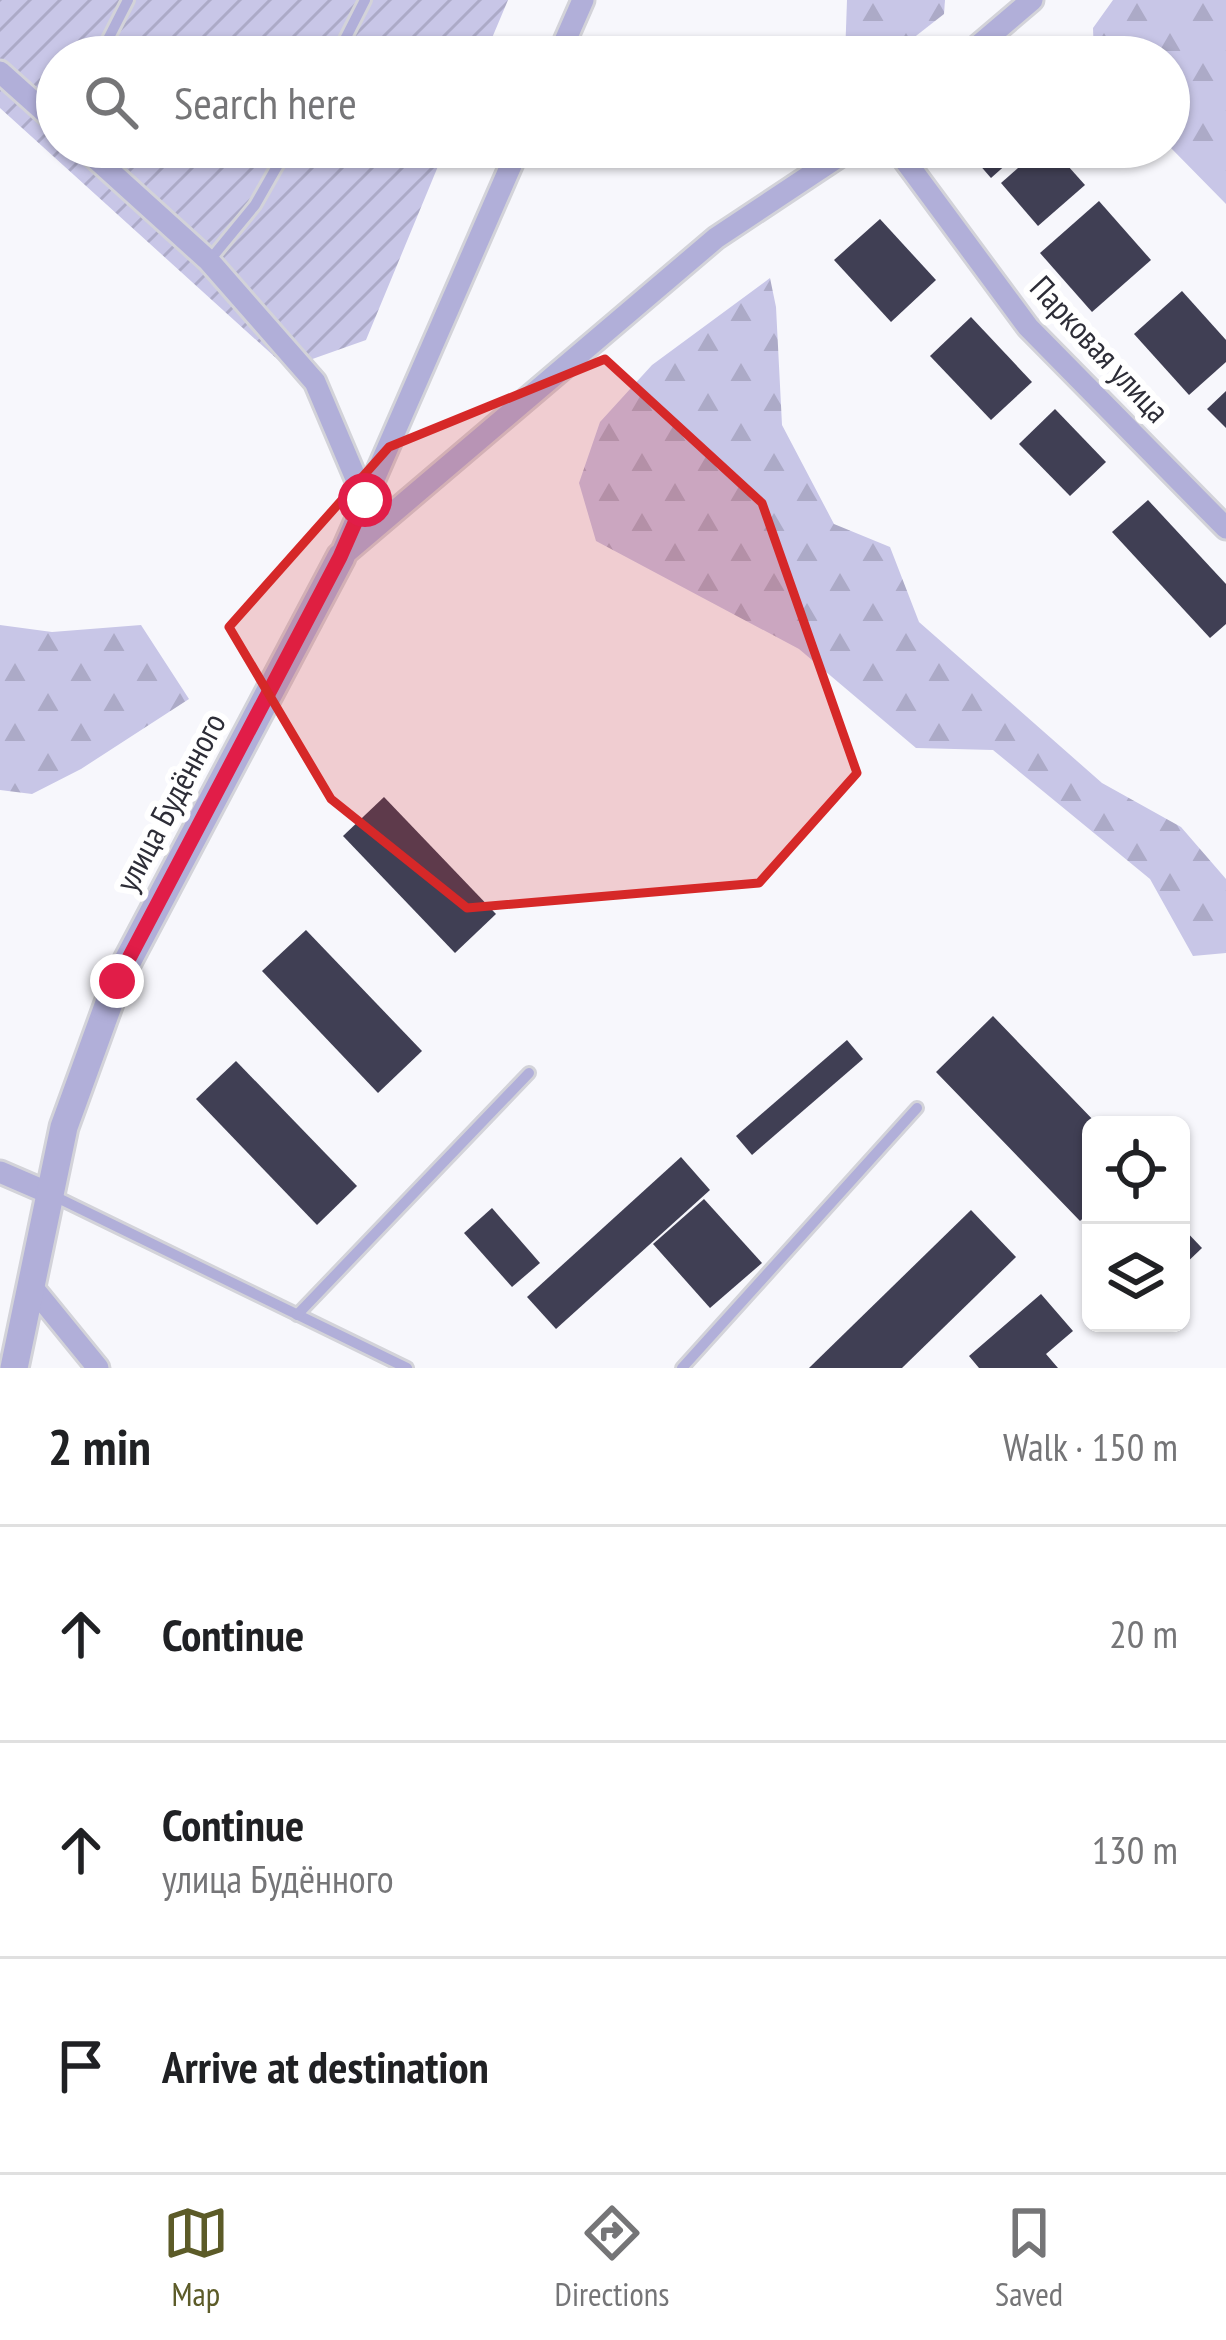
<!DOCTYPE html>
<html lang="en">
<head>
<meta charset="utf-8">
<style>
  body { margin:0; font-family:"PT Sans Narrow",sans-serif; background:#f6f6f6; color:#202124 }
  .controls { position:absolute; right:36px; bottom:36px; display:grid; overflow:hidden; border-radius:18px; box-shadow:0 3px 9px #0004 }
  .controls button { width:108px; height:108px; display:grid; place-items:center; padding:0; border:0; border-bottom:3px solid #e0e0e0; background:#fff; color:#202124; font:60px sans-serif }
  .stop { position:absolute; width:36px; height:36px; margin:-27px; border:9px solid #e11d48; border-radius:50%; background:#fff }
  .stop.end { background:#e11d48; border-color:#fff; box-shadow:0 3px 12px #0008 }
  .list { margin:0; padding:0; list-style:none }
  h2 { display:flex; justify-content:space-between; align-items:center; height:156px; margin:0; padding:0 48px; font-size:51px }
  h2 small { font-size:39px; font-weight:400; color:#757577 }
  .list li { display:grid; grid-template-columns:78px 1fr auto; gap:36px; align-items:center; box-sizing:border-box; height:216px; padding:0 48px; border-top:3px solid #e0e0e0 }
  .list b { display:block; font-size:45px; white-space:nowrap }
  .list p { margin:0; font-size:39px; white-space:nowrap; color:#757577 }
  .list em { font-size:39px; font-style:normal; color:#757577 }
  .icon { flex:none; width:66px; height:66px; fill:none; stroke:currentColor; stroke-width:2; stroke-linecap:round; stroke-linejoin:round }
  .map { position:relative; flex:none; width:1226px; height:1368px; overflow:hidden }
  .search { position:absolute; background:#fff; box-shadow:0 3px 9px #0004; left:36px; right:36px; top:36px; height:132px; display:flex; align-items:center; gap:30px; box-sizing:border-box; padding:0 42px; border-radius:66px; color:#757577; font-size:45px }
  .sheet { height:804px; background:#fff }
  nav { display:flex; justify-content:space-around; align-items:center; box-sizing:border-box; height:168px; border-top:3px solid #e0e0e0; background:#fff; font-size:33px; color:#757577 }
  nav a { display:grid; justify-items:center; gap:6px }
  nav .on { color:#5c5b28 }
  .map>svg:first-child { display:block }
  .forest { fill:url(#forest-firs) }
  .garden { fill:url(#garden-furrows) }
  .building { fill:#403f54 }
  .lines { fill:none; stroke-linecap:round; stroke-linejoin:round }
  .service-casing { stroke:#d3d3d9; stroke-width:16 }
  .minor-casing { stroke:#d3d3d9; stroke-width:27 }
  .tertiary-casing { stroke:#d3d3d9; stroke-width:33 }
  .service { stroke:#b1afd9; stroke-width:10 }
  .minor { stroke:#b1afd9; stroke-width:21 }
  .tertiary { stroke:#b1afd9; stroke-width:27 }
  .route { stroke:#e11d48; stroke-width:15 }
  .marked { fill:#d62828; fill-opacity:0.2; stroke:#d62828; stroke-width:9; stroke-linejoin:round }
  .labels { text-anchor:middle; stroke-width:12; stroke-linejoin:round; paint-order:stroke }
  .street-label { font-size:33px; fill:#2d2d37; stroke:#fff }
</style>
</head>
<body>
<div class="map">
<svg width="1226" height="1368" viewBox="0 0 1226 1368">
  <defs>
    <pattern id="forest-firs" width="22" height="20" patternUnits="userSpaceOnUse" patternTransform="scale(3)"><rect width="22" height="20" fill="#c8c6e7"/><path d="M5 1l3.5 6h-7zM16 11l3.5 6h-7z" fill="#acaac7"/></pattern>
    <pattern id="garden-furrows" width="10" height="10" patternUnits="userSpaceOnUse" patternTransform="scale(3)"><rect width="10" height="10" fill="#c8c6e7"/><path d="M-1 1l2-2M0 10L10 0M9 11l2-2" fill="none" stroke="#acaac7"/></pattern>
  </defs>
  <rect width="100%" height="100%" fill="#f7f7fc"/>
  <!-- forest -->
  <g class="forest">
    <polygon points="847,0 945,0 944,14 889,57 845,57"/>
    <polygon points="1113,0 1226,0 1226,204 1169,146 1169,57 1094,57 1093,28"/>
    <polygon points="770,278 776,307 782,425 834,524 890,547 919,622 1102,783 1181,827 1226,879 1226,953 1193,956 1150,879 993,750 916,748 799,649 596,541 579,483 600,422 652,365"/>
    <polygon points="0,625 52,632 141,625 189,699 81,769 32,794 0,790"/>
  </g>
  <!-- garden -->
  <polygon class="garden" points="0,0 508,0 484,57 57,57 57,147 446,147 366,340 287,368 0,108"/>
  <!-- building -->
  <g class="building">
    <polygon points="964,147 1026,147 991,178"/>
    <polygon points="1042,147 1051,147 1085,185 1038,226 1001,183"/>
    <polygon points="1099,201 1151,260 1092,312 1040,253"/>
    <polygon points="880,219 936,280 891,322 834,260"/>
    <polygon points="1182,291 1226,340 1226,362 1189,395 1134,334"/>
    <polygon points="971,317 1032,382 991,420 930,356"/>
    <polygon points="1226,391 1226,428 1207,409"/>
    <polygon points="1055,409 1106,462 1070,496 1019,444"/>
    <polygon points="1148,500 1226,584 1226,624 1210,638 1112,532"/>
    <polygon points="384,797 496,914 455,953 343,836"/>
    <polygon points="306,930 422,1051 378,1093 262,971"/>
    <polygon points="993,1016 1098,1125 1091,1125 1091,1211 1080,1221 936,1072"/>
    <polygon points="847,1040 863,1059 752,1155 736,1136"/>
    <polygon points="236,1061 357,1186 317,1225 196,1099"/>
    <polygon points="681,1157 710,1190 556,1329 527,1297"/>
    <polygon points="704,1199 762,1263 710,1308 653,1244"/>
    <polygon points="492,1208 540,1263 512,1287 464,1233"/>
    <polygon points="971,1210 1016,1257 902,1368 809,1368"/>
    <polygon points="1181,1226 1202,1248 1181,1268"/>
    <polygon points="1041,1294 1073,1331 1046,1354 1058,1368 979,1368 969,1356"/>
  </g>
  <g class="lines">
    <!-- service casing -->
    <g class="service-casing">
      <g id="service">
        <polyline points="99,57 128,0"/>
        <polyline points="336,57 365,0"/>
        <polyline points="209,261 255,205 288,147"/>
        <polyline points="54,1196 407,1368"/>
        <polyline points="297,1315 529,1073"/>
        <polyline points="682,1368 917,1108"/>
      </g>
    </g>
    <!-- minor casing -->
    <g class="minor-casing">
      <g id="minor">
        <polyline points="558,57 583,0"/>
        <polyline points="965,57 1032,0"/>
        <polyline points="0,72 57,123"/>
        <polyline points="83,147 209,261 315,382 365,500"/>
        <polyline points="895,147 1028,327 1226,528"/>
        <polyline points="344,548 519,147"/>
        <polyline points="341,557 716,238 853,147"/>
        <polyline points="0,1172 51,1194"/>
        <polyline points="32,1287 98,1368"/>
      </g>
    </g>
    <!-- tertiary casing -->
    <g class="tertiary-casing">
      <polyline id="tertiary" points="14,1368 64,1127 117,981 341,557"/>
    </g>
    <!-- service -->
    <use href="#service" class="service"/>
    <!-- minor -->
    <use href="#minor" class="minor"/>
    <!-- tertiary -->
    <use href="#tertiary" class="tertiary"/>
  </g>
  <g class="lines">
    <!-- route -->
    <polyline class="route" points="117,981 340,557 365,500"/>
  </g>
  <!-- marked area -->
  <path class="marked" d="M 605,359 L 762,503 L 857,773 L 759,883 L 467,908 L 331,799 L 229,627 L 389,447 Z"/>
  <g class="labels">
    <!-- street labels -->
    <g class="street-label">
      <text transform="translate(1100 349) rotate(47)" y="12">Парковая улица</text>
      <text transform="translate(170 802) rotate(-62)" y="12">улица Будённого</text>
    </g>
  </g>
</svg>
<div class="controls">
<button><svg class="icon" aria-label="locate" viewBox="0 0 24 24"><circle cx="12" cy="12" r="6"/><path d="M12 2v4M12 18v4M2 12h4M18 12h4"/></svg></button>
<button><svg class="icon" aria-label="layers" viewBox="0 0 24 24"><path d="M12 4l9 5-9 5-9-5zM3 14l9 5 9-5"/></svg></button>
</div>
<div class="stop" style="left:365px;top:500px"></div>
<div class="stop end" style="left:117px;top:981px"></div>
<div class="search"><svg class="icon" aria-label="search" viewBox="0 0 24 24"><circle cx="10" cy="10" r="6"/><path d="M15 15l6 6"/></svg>Search here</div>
</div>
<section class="sheet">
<h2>2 min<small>Walk · 150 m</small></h2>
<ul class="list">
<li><svg class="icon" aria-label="ahead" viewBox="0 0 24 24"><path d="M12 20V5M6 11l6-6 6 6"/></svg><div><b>Continue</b></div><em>20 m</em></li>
<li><svg class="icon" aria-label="ahead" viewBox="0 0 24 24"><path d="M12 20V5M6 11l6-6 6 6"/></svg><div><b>Continue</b><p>улица Будённого</p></div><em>130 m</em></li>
<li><svg class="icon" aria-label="arrive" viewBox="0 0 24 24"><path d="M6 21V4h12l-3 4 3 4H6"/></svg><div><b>Arrive at destination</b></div></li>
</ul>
</section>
<nav>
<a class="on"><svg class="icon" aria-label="map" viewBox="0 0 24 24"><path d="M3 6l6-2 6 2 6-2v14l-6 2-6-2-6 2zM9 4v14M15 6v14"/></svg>Map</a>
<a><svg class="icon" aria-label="directions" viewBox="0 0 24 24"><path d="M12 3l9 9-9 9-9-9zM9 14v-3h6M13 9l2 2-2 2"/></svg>Directions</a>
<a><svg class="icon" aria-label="saved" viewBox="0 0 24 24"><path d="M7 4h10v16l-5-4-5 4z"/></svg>Saved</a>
</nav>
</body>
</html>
